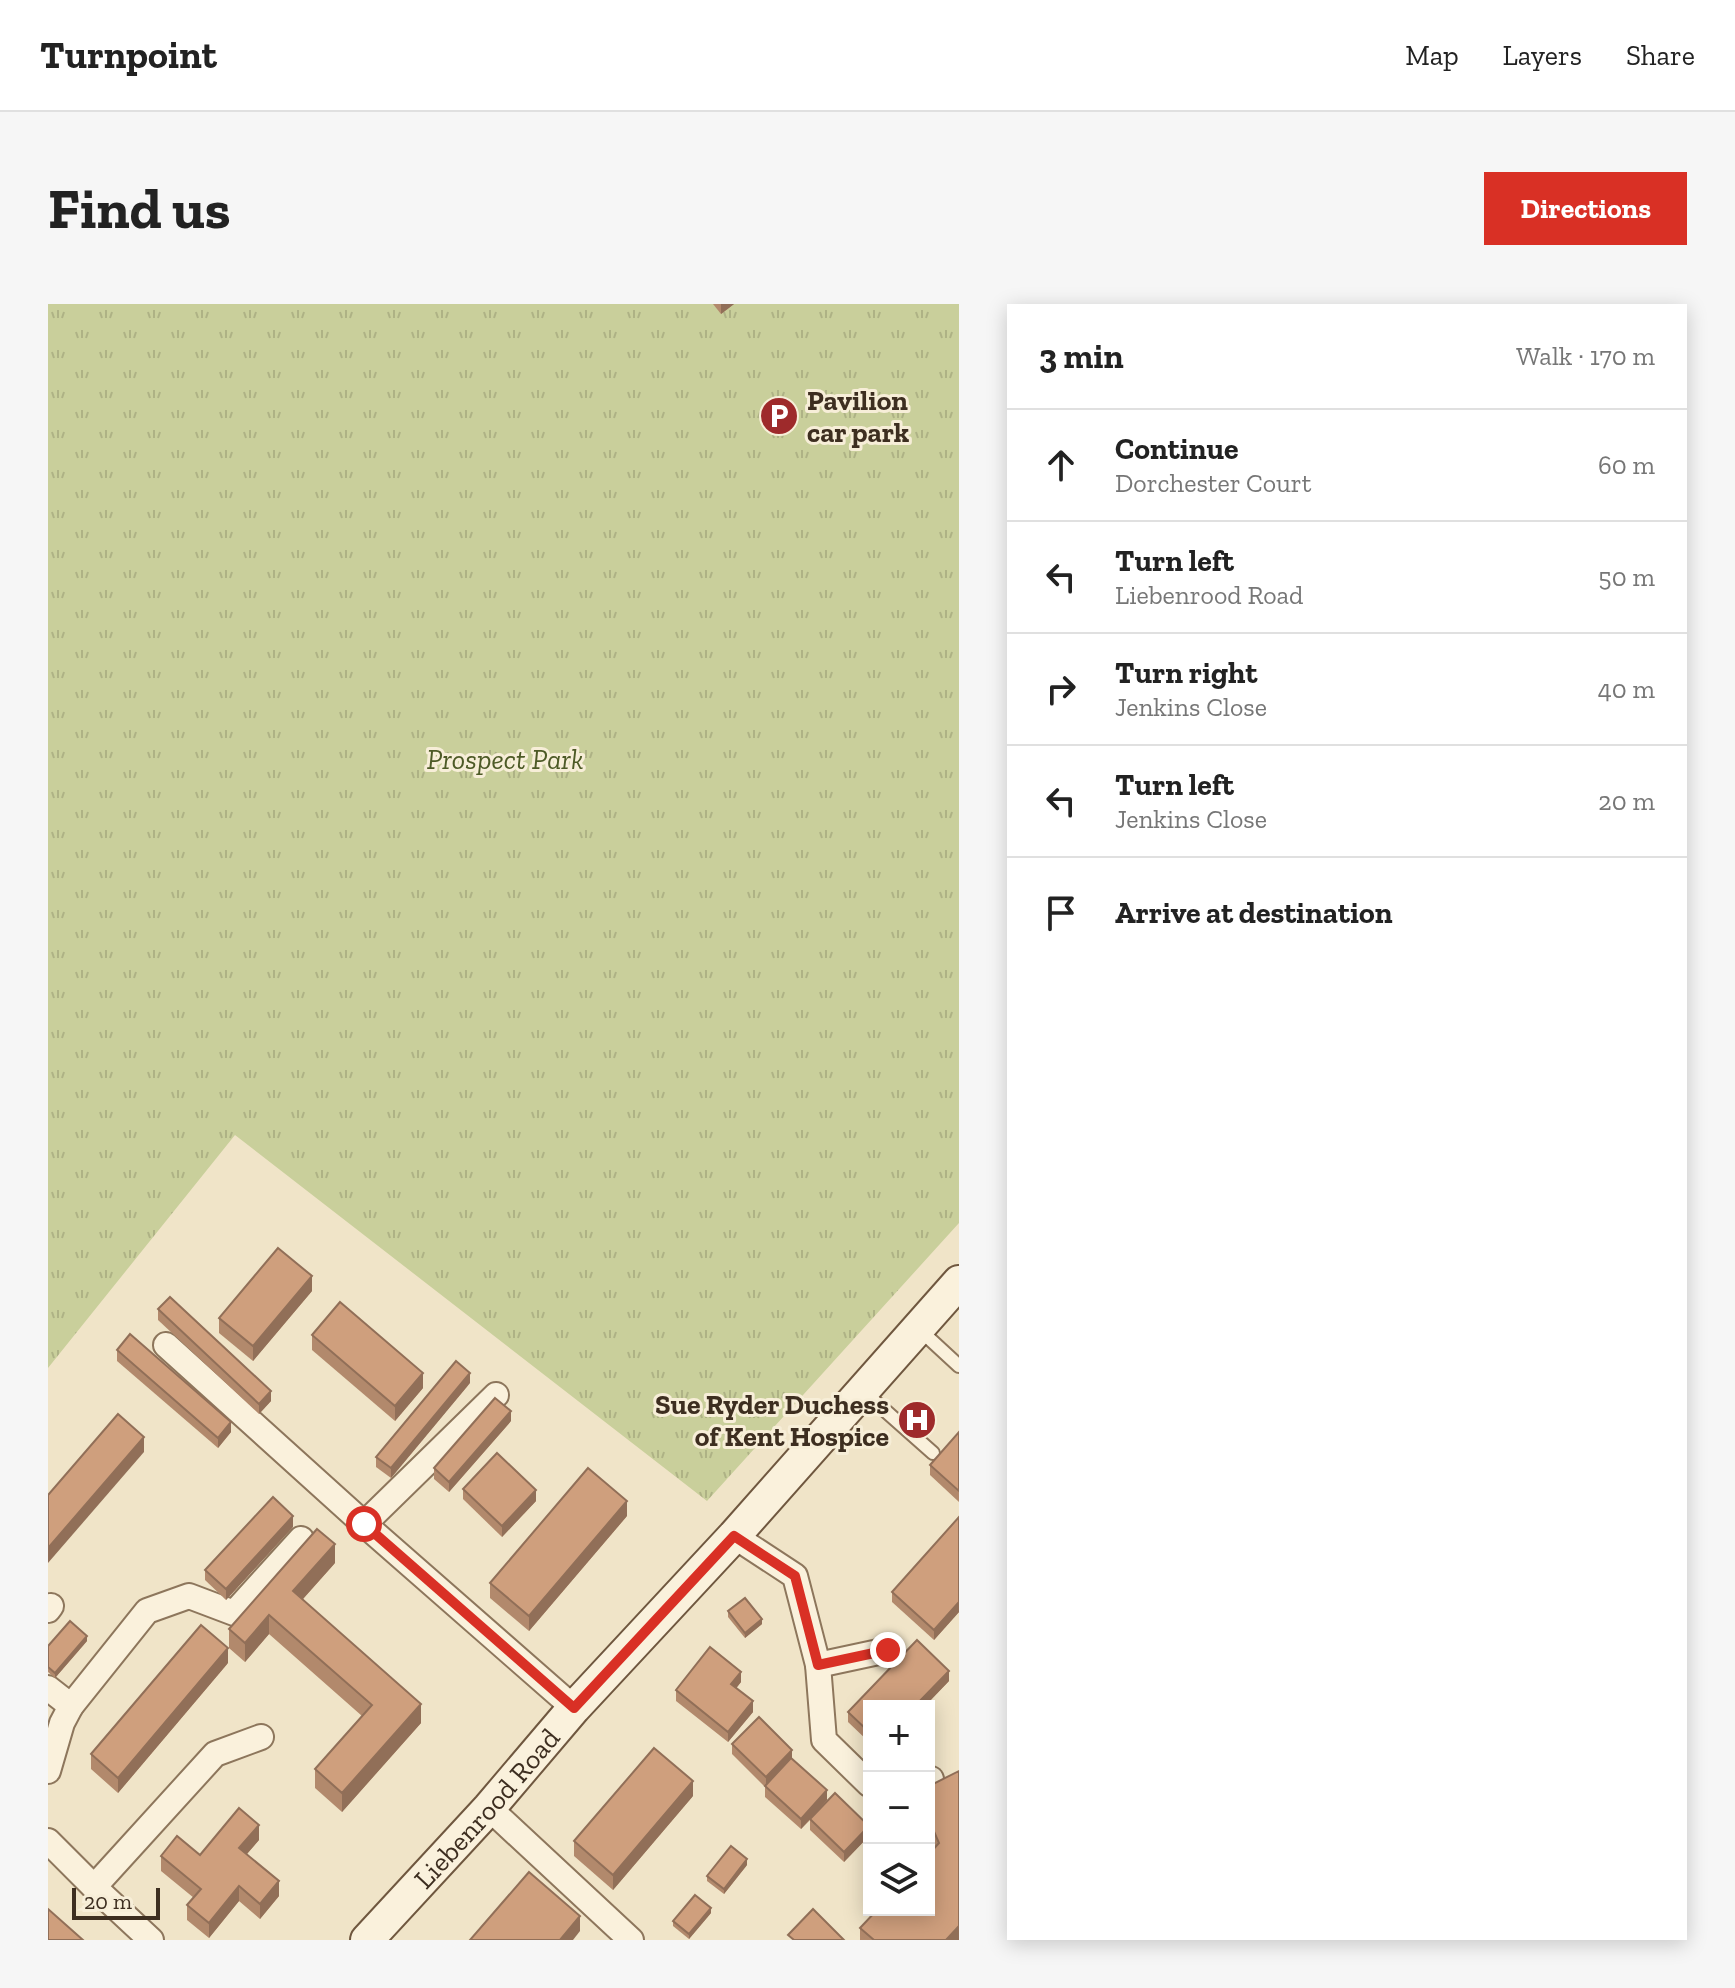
<!DOCTYPE html>
<html lang="en">
<head>
<meta charset="utf-8">
<style>
  body { margin:0; font-family:"Zilla Slab",serif; background:#f6f6f6; color:#222 }
  .controls { position:absolute; right:24px; bottom:24px; display:grid; overflow:hidden; border-radius:0px; box-shadow:0 4px 20px #0003 }
  .controls button { width:72px; height:72px; display:grid; place-items:center; padding:0; border:0; border-bottom:2px solid #e0e0e0; background:#fff; color:#222; font:40px sans-serif }
  .scale { position:absolute; left:24px; bottom:20px; width:88px; box-sizing:border-box; padding-left:8px; border:4px solid #3d2e20; border-top:0; font-size:22px; line-height:28px; white-space:nowrap; color:#3d2e20; -webkit-text-stroke:6px #f7eed8; paint-order:stroke }
  .stop { position:absolute; width:24px; height:24px; margin:-18px; border:6px solid #d93025; border-radius:50%; background:#fff }
  .stop.end { background:#d93025; border-color:#fff; box-shadow:0 2px 8px #0008 }
  .list { margin:0; padding:0; list-style:none }
  h2 { display:flex; justify-content:space-between; align-items:center; height:104px; margin:0; padding:0 32px; font-size:34px }
  h2 small { font-size:26px; font-weight:400; color:#767676 }
  .list li { display:grid; grid-template-columns:52px 1fr auto; gap:24px; align-items:center; box-sizing:border-box; height:112px; padding:0 32px; border-top:2px solid #e0e0e0 }
  .list b { display:block; font-size:30px; white-space:nowrap }
  .list p { margin:0; font-size:26px; white-space:nowrap; color:#767676 }
  .list em { font-size:26px; font-style:normal; color:#767676 }
  .icon { flex:none; width:44px; height:44px; fill:none; stroke:currentColor; stroke-width:2; stroke-linecap:round; stroke-linejoin:round }
  .map { position:relative; flex:none; width:911px; height:1636px; overflow:hidden; border-radius:0px }
  header { display:flex; align-items:center; gap:48px; box-sizing:border-box; height:112px; padding:0 40px; background:#fff; border-bottom:2px solid #e0e0e0 }
  header strong { font-size:38px }
  nav { display:flex; gap:44px; margin-inline-start:auto; font-size:28px }
  .intro { display:flex; align-items:center; justify-content:space-between; box-sizing:border-box; height:192px; padding:0 48px }
  h1 { margin:0; font-size:56px }
  .button { padding:20px 36px; border-radius:0px; background:#d93025; color:#fff; font-size:28px; font-weight:700 }
  main { display:flex; gap:48px; padding:0 48px }
  aside { flex:1; background:#fff; border-radius:0px; box-shadow:0 4px 20px #0003 }
  .map>svg:first-child { display:block }
  .grass { fill:url(#grass-tufts) }
  .lines { fill:none; stroke-linecap:round; stroke-linejoin:round }
  .lane-casing { stroke:#8d765c; stroke-width:16 }
  .street-casing { stroke:#8d765c; stroke-width:28 }
  .secondary-casing { stroke:#6f573f; stroke-width:36 }
  .lane { stroke:#faf1dc; stroke-width:12 }
  .street { stroke:#faf1dc; stroke-width:24 }
  .secondary { stroke:#faf1dc; stroke-width:32 }
  .wall { fill:#b2896c }
  .shaded-wall { fill:#916f58 }
  .building { fill:#cf9f7d; stroke:#916f58; stroke-width:2 }
  .route { stroke:#d93025; stroke-width:10 }
  .labels { text-anchor:middle; stroke-width:6; stroke-linejoin:round; paint-order:stroke }
  .poi-label { font-size:28px; font-weight:bold; fill:#3d2e20; stroke:#f7eed8; text-anchor:start }
  .park-label { font-size:28px; font-style:italic; fill:#4d5a26; stroke:#f7eed8 }
  .street-label { font-size:28px; fill:#3d2e20; stroke:#f7eed8 }
</style>
</head>
<body>
<header>
<strong>Turnpoint</strong>
<nav><a>Map</a><a>Layers</a><a>Share</a></nav>
</header>
<div class="intro"><h1>Find us</h1><a class="button">Directions</a></div>
<main>
<div class="map">
<svg width="911" height="1636" viewBox="0 0 911 1636">
  <defs>
    <pattern id="grass-tufts" width="24" height="20" patternUnits="userSpaceOnUse" patternTransform="scale(2)"><rect width="24" height="20" fill="#c9cf9b"/><path d="M3 7l-1-3M5 7V3M7 7l1-3M15 17l-1-3M17 17v-4M19 17l1-3" fill="none" stroke="#aeb285"/></pattern>
  </defs>
  <rect width="100%" height="100%" fill="#f0e4c8"/>
  <!-- grass -->
  <polygon class="grass" points="0,0 911,0 911,919 659,1197 187,831 0,1064"/>
  <g class="lines">
    <!-- lane casing -->
    <g class="lane-casing">
      <g id="lane">
        <polyline points="872,1026 911,1062"/>
        <polyline points="815,1087 885,1149"/>
      </g>
    </g>
    <!-- street casing -->
    <g class="street-casing">
      <g id="street">
        <polyline points="118,1041 316,1220 526,1404"/>
        <polyline points="316,1220 448,1091"/>
        <polyline points="686,1232 747,1272 770,1361 776,1436 821,1480"/>
        <polyline points="0,1306 3,1302"/>
        <polyline points="770,1361 840,1346"/>
        <polyline points="0,1384 23,1402"/>
        <polyline points="0,1467 14,1419 23,1402 99,1307 141,1292 186,1309 253,1235"/>
        <polyline points="881,1476 883,1475"/>
        <polyline points="441,1504 583,1636"/>
        <polyline points="0,1537 46,1583 103,1636"/>
        <polyline points="46,1583 167,1450 213,1433"/>
      </g>
    </g>
    <!-- secondary casing -->
    <g class="secondary-casing">
      <g id="secondary">
        <path id="s1" d="M 319,1636 L 441,1504 L 526,1404 L 686,1232 L 911,978"/>
      </g>
    </g>
    <!-- lane -->
    <use href="#lane" class="lane"/>
    <!-- street -->
    <use href="#street" class="street"/>
    <!-- secondary -->
    <use href="#secondary" class="secondary"/>
  </g>
  <!-- wall -->
  <g class="wall">
    <polygon points="665,0 686,0 673,10"/>
    <polygon points="264,987 205,1057 171,1029 171,1014"/>
    <polygon points="110,1005 223,1097 211,1110 110,1016"/>
    <polygon points="264,1031 375,1084 347,1117 264,1046"/>
    <polygon points="69,1046 183,1128 170,1144 69,1057"/>
    <polygon points="422,1079 343,1174 328,1163 328,1153"/>
    <polygon points="463,1117 401,1188 386,1175 386,1164"/>
    <polygon points="911,1128 911,1198 882,1171 882,1161"/>
    <polygon points="415,1185 488,1197 454,1233 415,1195"/>
    <polygon points="579,1212 481,1327 442,1294 442,1279"/>
    <polygon points="911,1213 911,1308 886,1336 844,1298 844,1288"/>
    <polygon points="245,1223 178,1296 157,1276 157,1266"/>
    <polygon points="287,1259 255,1295 373,1419 294,1508 267,1484 267,1465 314,1412 221,1330 197,1358 181,1344 181,1325"/>
    <polygon points="680,1307 714,1320 697,1334 680,1313"/>
    <polygon points="39,1337 7,1374 0,1368 0,1342"/>
    <polygon points="180,1359 70,1489 43,1465 43,1450"/>
    <polygon points="901,1377 877,1402 821,1402 821,1438 800,1418 800,1408"/>
    <polygon points="693,1378 688,1384 705,1408 680,1438 628,1397 628,1386"/>
    <polygon points="684,1440 744,1456 779,1496 766,1510 821,1532 796,1558 762,1526 762,1516 753,1525 717,1493 717,1483 684,1450"/>
    <polygon points="881,1482 911,1636 812,1636 812,1624 885,1545 881,1535"/>
    <polygon points="645,1492 565,1586 526,1552 526,1537"/>
    <polygon points="211,1536 199,1550 231,1592 212,1615 191,1597 161,1634 139,1616 139,1601 146,1594 113,1567 113,1552 152,1551"/>
    <polygon points="699,1561 676,1590 659,1577 659,1572"/>
    <polygon points="663,1609 641,1635 625,1622 625,1617"/>
  </g>
  <!-- shaded-wall -->
  <g class="shaded-wall">
    <polygon points="673,0 686,0 673,10"/>
    <polygon points="264,972 264,987 205,1057 205,1042"/>
    <polygon points="375,1069 375,1084 347,1117 347,1102"/>
    <polygon points="422,1069 422,1079 343,1174 343,1164"/>
    <polygon points="223,1087 223,1097 211,1110 211,1100"/>
    <polygon points="463,1107 463,1117 401,1188 401,1178"/>
    <polygon points="183,1118 183,1128 170,1144 170,1134"/>
    <polygon points="96,1133 96,1148 0,1259 0,1244"/>
    <polygon points="488,1186 488,1197 454,1233 454,1222"/>
    <polygon points="579,1197 579,1212 481,1327 481,1312"/>
    <polygon points="245,1212 245,1223 178,1296 178,1285"/>
    <polygon points="287,1240 287,1259 245,1306 245,1287"/>
    <polygon points="911,1298 911,1308 886,1336 886,1326"/>
    <polygon points="221,1311 221,1330 197,1358 197,1339"/>
    <polygon points="714,1315 714,1320 697,1334 697,1329"/>
    <polygon points="39,1332 39,1337 7,1374 7,1369"/>
    <polygon points="180,1344 180,1359 70,1489 70,1474"/>
    <polygon points="901,1367 901,1377 877,1402 867,1402"/>
    <polygon points="693,1368 693,1378 683,1391 683,1380"/>
    <polygon points="705,1397 705,1408 680,1438 680,1428"/>
    <polygon points="373,1400 373,1419 294,1508 294,1489"/>
    <polygon points="744,1446 744,1456 718,1484 718,1473"/>
    <polygon points="645,1477 645,1492 565,1586 565,1571"/>
    <polygon points="779,1486 779,1496 753,1525 753,1515"/>
    <polygon points="211,1521 211,1536 191,1559 191,1544"/>
    <polygon points="821,1522 821,1532 796,1558 796,1548"/>
    <polygon points="699,1555 699,1561 676,1590 676,1585"/>
    <polygon points="231,1577 231,1592 212,1615 212,1600"/>
    <polygon points="191,1582 191,1597 161,1634 161,1619"/>
    <polygon points="663,1604 663,1609 641,1635 641,1630"/>
    <polygon points="532,1612 532,1627 525,1636 512,1636"/>
    <polygon points="911,1622 911,1636 898,1636"/>
  </g>
  <!-- building -->
  <g class="building">
    <polygon points="230,944 264,972 205,1042 171,1014"/>
    <polygon points="122,993 223,1087 211,1100 110,1005"/>
    <polygon points="292,998 375,1069 347,1102 264,1031"/>
    <polygon points="82,1030 183,1118 170,1134 69,1046"/>
    <polygon points="408,1057 422,1069 343,1164 328,1153"/>
    <polygon points="447,1094 463,1107 401,1178 386,1164"/>
    <polygon points="70,1110 96,1133 0,1244 0,1191"/>
    <polygon points="911,1128 911,1187 882,1161"/>
    <polygon points="449,1149 488,1186 454,1222 415,1185"/>
    <polygon points="540,1164 579,1197 481,1312 442,1279"/>
    <polygon points="225,1193 245,1212 178,1285 157,1266"/>
    <polygon points="911,1213 911,1298 886,1326 844,1288"/>
    <polygon points="269,1225 287,1240 245,1287 373,1400 294,1489 267,1465 324,1401 221,1311 197,1339 181,1325"/>
    <polygon points="697,1294 714,1315 697,1329 680,1307"/>
    <polygon points="22,1317 39,1332 7,1369 0,1363 0,1342"/>
    <polygon points="153,1321 180,1344 70,1474 43,1450"/>
    <polygon points="869,1336 901,1367 867,1402 821,1402 821,1428 800,1408"/>
    <polygon points="662,1343 693,1368 683,1380 705,1397 680,1428 628,1386"/>
    <polygon points="711,1413 744,1446 718,1473 684,1440"/>
    <polygon points="606,1444 645,1477 565,1571 526,1537"/>
    <polygon points="743,1454 779,1486 753,1515 717,1482"/>
    <polygon points="911,1467 911,1622 898,1636 826,1636 812,1624 829,1606 881,1606 881,1550 891,1539 881,1516 881,1482"/>
    <polygon points="787,1489 821,1522 796,1548 762,1515"/>
    <polygon points="191,1504 211,1521 191,1544 231,1577 212,1600 191,1582 161,1619 139,1601 153,1585 113,1552 129,1532 152,1551"/>
    <polygon points="683,1542 699,1555 676,1585 659,1572"/>
    <polygon points="481,1568 532,1612 512,1636 422,1636"/>
    <polygon points="647,1591 663,1604 641,1630 625,1617"/>
    <polygon points="0,1605 35,1636 0,1636"/>
    <polygon points="765,1605 796,1636 746,1636 740,1631"/>
  </g>
  <g class="lines">
    <!-- route -->
    <polyline class="route" points="316,1220 526,1404 686,1232 747,1272 770,1361 840,1346"/>
  </g>
  <!-- icons -->
  <defs>
    <g id="parking-disc" transform="scale(2)"><circle r="9.5" fill="#9e2a2b" stroke="#f7eed8"/><path d="M-3.5-5.5H1a3.5 3.5 0 0 1 0 7H-1V5.5H-3.5ZM-1-3.4V-.6H.8a1.4 1.4 0 0 0 0-2.8Z" fill="#fff"/></g>
    <g id="hospital-disc" transform="scale(2)"><circle r="9.5" fill="#9e2a2b" stroke="#f7eed8"/><path d="M-5-5h3v3.5h4V-5h3V5h-3V1.5h-4V5h-3Z" fill="#fff"/></g>
  </defs>
  <g fill-rule="evenodd">
    <use href="#parking-disc" x="731" y="112"/>
    <use href="#hospital-disc" x="869" y="1116"/>
  </g>
  <g class="labels">
    <!-- poi labels -->
    <g class="poi-label">
      <text x="759" y="106">Pavilion<tspan x="759" dy="32">car park</tspan></text>
      <text x="841" y="1110" text-anchor="end">Sue Ryder Duchess<tspan x="841" dy="32">of Kent Hospice</tspan></text>
    </g>
    <!-- park labels -->
    <g class="park-label">
      <text x="457" y="465">Prospect Park</text>
    </g>
    <!-- street labels -->
    <g class="street-label">
      <text dy="10" stroke="none"><textPath href="#s1" startOffset="178">Liebenrood Road</textPath></text>
    </g>
  </g>
</svg>
<div class="controls">
<button>+</button>
<button>−</button>
<button><svg class="icon" aria-label="layers" viewBox="0 0 24 24"><path d="M12 4l9 5-9 5-9-5zM3 14l9 5 9-5"/></svg></button>
</div>
<div class="scale">20 m</div>
<div class="stop" style="left:316px;top:1220px"></div>
<div class="stop end" style="left:840px;top:1346px"></div>
</div>
<aside>
<h2>3 min<small>Walk · 170 m</small></h2>
<ul class="list">
<li><svg class="icon" aria-label="ahead" viewBox="0 0 24 24"><path d="M12 20V5M6 11l6-6 6 6"/></svg><div><b>Continue</b><p>Dorchester Court</p></div><em>60 m</em></li>
<li><svg class="icon" aria-label="left" viewBox="0 0 24 24"><path d="M17 20v-9H6M10 6l-5 5 5 5"/></svg><div><b>Turn left</b><p>Liebenrood Road</p></div><em>50 m</em></li>
<li><svg class="icon" aria-label="right" viewBox="0 0 24 24"><path d="M7 20v-9h11M14 6l5 5-5 5"/></svg><div><b>Turn right</b><p>Jenkins Close</p></div><em>40 m</em></li>
<li><svg class="icon" aria-label="left" viewBox="0 0 24 24"><path d="M17 20v-9H6M10 6l-5 5 5 5"/></svg><div><b>Turn left</b><p>Jenkins Close</p></div><em>20 m</em></li>
<li><svg class="icon" aria-label="arrive" viewBox="0 0 24 24"><path d="M6 21V4h12l-3 4 3 4H6"/></svg><div><b>Arrive at destination</b></div></li>
</ul>
</aside>
</main>
</body>
</html>
